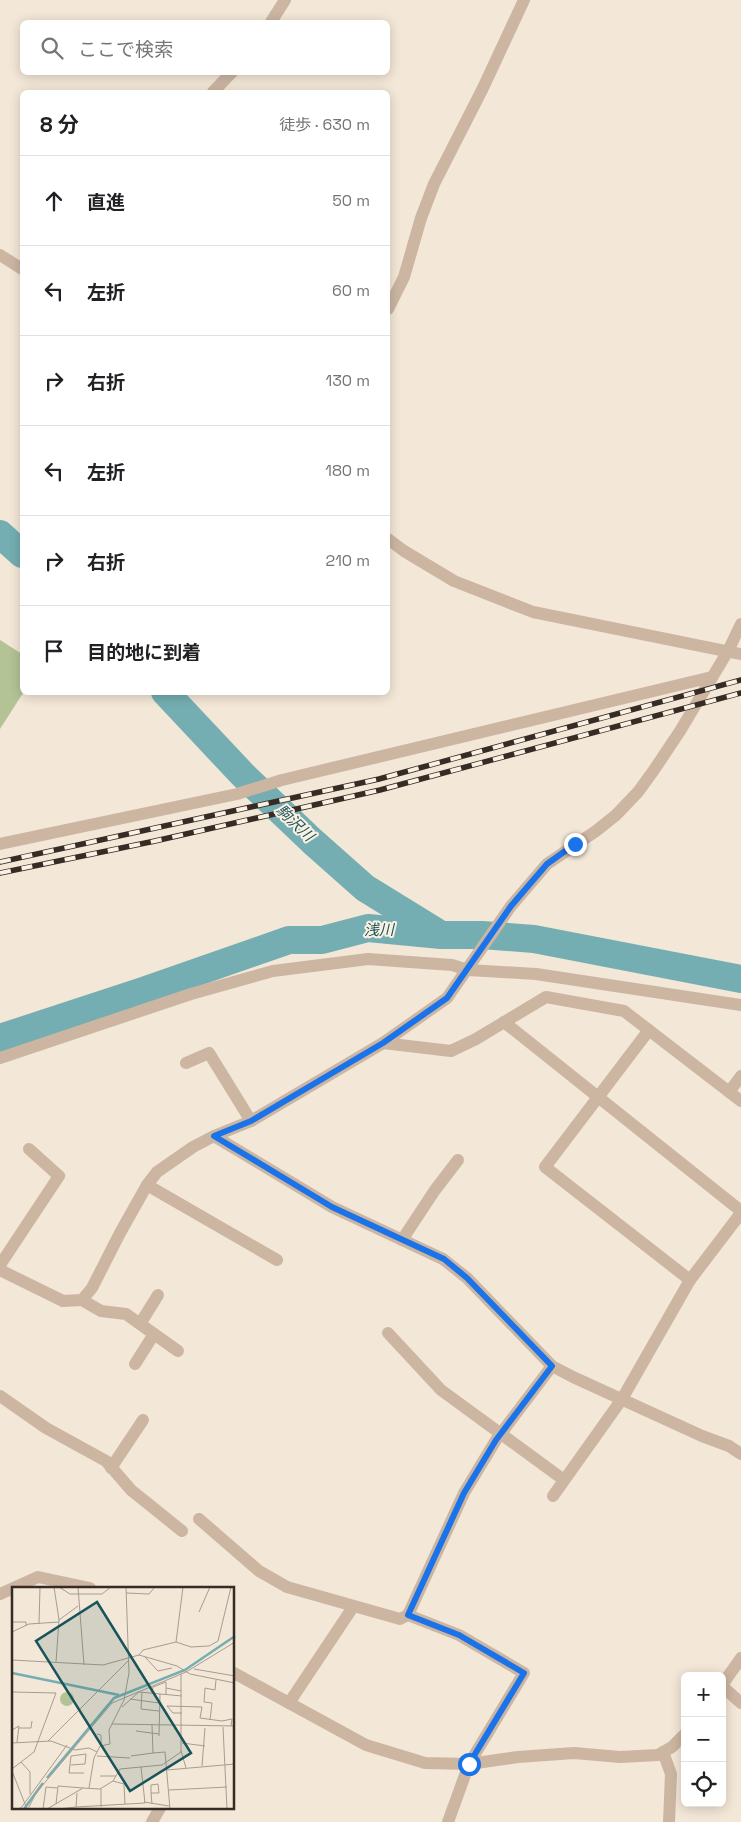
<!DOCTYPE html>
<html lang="ja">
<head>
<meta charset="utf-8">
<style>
  body { margin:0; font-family:"Space Grotesk","Noto Sans JP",sans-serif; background:#f2f2f2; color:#202124 }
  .controls { position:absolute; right:15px; bottom:15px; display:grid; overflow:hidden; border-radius:8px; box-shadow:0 2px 12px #0003 }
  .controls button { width:45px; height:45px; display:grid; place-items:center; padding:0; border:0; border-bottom:1px solid #e0e0e0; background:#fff; color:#202124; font:25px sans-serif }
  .stop { position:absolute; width:15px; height:15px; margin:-11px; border:4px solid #1a73e8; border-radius:50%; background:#fff }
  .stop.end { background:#1a73e8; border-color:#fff; box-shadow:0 1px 5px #0008 }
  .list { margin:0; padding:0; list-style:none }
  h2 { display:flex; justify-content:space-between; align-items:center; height:65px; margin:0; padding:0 20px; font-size:21px }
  h2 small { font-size:16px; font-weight:400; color:#757577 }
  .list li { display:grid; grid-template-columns:32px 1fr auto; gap:15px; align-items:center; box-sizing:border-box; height:90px; padding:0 20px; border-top:1px solid #e0e0e0 }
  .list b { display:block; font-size:19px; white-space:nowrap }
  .list em { font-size:16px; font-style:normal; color:#757577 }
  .icon { flex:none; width:28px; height:28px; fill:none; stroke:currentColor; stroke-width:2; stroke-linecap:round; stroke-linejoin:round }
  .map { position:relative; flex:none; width:741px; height:1822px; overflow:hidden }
  .search { position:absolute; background:#fff; box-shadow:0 2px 12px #0003; left:20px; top:20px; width:370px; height:55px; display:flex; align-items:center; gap:12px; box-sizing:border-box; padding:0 18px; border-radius:8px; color:#757577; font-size:19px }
  .panel { position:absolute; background:#fff; box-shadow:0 2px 12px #0003; left:20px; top:90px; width:370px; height:605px; border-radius:8px }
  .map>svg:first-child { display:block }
  .green { fill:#b3c396 }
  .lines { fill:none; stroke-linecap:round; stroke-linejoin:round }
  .river { stroke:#74aeb2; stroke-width:28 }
  .minor { stroke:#ccb6a2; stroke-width:12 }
  .rail-casing { stroke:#362b25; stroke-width:5.5 }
  .rail { stroke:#fbf1e3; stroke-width:4; stroke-dasharray:11; stroke-linecap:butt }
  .route { stroke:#1a73e8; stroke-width:6 }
  .labels { text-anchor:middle; stroke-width:4; stroke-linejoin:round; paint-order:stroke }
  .water-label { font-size:15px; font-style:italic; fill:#18545a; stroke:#fbf1e3 }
  .inset-river { fill:none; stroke:#74aeb2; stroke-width:2.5 }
  .inset-road { fill:none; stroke:#a79c90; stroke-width:1 }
  .view { fill:#18545a; fill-opacity:0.15; stroke:#18545a; stroke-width:2.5 }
  .inset-edge { fill:none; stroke:#362b25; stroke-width:2.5 }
</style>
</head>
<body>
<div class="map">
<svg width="741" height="1822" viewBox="0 0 741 1822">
  <rect width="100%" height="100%" fill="#f3e7d7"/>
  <!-- green -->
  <polygon class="green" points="0,640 22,654 23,693 0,729"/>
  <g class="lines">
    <!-- river -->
    <g class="river">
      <polyline points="0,534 22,554"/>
      <polyline points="165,692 243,775 312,841 365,888 438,933"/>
      <polyline points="0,1038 143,991 289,940 322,940 368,928 441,935 482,935 534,939 741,979"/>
    </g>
    <!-- minor -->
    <g class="minor">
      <polyline points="271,22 285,0"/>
      <polyline points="213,92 232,72"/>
      <polyline points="0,255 22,269"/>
      <polyline points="388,309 404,277 421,218 434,184 483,88 524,0"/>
      <polyline points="388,539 404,551 454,581 533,612 741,654"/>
      <polyline points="0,844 237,794 282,780 712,677"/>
      <polyline points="504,1022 741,1211"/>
      <polyline points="649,1030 545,1167 690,1280"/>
      <polyline points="383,1043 451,1051 476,1039 546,997 624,1011 741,1101"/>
      <polyline points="0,1058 191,994 273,971 368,959 452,965 468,970 536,974 741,1005"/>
      <polyline points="186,1063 209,1053 251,1121"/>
      <polyline points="729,1092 741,1076"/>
      <polyline points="214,1136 332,1207 443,1259 467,1278 552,1366 573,1377 702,1436 729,1446 741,1454"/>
      <polyline points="147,1185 277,1260"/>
      <polyline points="402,1240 435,1190 458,1160"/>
      <polyline points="0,1265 59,1176 29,1149"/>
      <polyline points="0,1270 63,1301 82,1300 92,1288 120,1233 147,1185 157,1172 193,1147 214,1136 251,1121 383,1043 447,998 511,906 547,864 596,831 616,815 638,792 654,770 680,731 728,651 741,624"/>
      <polyline points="82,1300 101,1311 126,1314 178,1351"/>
      <polyline points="140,1324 158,1295"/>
      <polyline points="388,1333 441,1390 564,1480"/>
      <polyline points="135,1364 154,1334"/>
      <polyline points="0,1396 46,1428 106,1461 131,1490 182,1531"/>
      <polyline points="111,1468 143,1420"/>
      <polyline points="553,1496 622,1399 690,1280 741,1213"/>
      <polyline points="199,1519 259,1571 287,1587 400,1619 408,1615"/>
      <polyline points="0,1594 38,1577 90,1588"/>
      <polyline points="234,1673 366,1745 425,1763 469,1764 518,1757 574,1753 620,1757 658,1755 672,1747 685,1734"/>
      <polyline points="722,1685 741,1658"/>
      <polyline points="722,1686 741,1703"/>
      <polyline points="289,1703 353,1607"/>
      <polyline points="663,1752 671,1774 669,1822"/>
      <polyline points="152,1822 160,1808"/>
      <polyline points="448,1822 469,1764 524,1673 459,1635 408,1615 464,1493 496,1440 552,1366"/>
    </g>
    <!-- rail casing -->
    <g class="rail-casing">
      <g id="rail">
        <polyline points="0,862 379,779 741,680"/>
        <polyline points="0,873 155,841 380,790 741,693"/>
      </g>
    </g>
    <!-- rail -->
    <use href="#rail" class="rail"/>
  </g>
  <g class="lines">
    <!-- route -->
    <polyline class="route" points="469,1764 524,1673 459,1635 408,1615 464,1493 496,1440 552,1366 467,1278 444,1259 332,1207 214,1136 251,1121 383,1043 447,998 511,906 547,864 575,844"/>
  </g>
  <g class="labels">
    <!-- water labels -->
    <g class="water-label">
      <text transform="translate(295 823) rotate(43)" y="5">駒沢川</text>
      <text transform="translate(379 930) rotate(-1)" y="5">浅川</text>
    </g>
  </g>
  <!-- overview -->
  <g transform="translate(12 1587)">
    <rect width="222" height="222" fill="#f3e7d7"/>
    <path d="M48 112a7 7 0 1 1 14 0a7 7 0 1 1-14 0Z" fill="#b3c396"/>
    <path class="inset-river" d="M 0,86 L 107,108M 35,191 L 102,111 L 173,83 L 223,49M 12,222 L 31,196"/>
    <path class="inset-road" d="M 42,0 L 47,33 L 44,75M 47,0 L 58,7 L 90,7 L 99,0M 66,0 L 72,78M 114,6 L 137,7 L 143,0M 187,25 L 198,0M 47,33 L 66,19M 0,35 L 14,35 L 14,39M 27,37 L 28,0M 0,45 L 17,37 L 47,35M 164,55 L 171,0M 127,68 L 131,63 L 164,55 L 179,60 L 197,59 L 206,54 L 219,0M 133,70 L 146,84 L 160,81M 0,73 L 91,78 L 127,68 L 165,79 L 178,87 L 223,96M 182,82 L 223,89M 154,101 L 169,104M 0,105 L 44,106 L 22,165 L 0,182M 130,105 L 129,122 L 147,124M 140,106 L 141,100 L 154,95 L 154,108M 118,112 L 147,116M 110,120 L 127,105 L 170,109M 170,126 L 161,126 L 155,119 L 190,120 L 188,131 L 210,134 L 220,132 L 219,139M 198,133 L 200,116 L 192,115 L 193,101 L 203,103 L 204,93M 100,137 L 223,139M 140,138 L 141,166 L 153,165 L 158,222M 211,140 L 215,222M 7,141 L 19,141 L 20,134M 0,143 L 7,139 L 5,155M 124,144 L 147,147M 85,147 L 89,148 L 89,159M 147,149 L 148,107M 36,154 L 117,73M 0,156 L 39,154 L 63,163 L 77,161 L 85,165M 170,156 L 193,159M 169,164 L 174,181M 85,169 L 118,171M 119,169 L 141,166M 9,175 L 18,185 L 18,207M 59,178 L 73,177 L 74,167 L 59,169 L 57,186 L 72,186M 190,179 L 193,141M 155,183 L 223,177M 0,184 L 15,222M 88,189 L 104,189M 101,194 L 112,197 L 113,217M 77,201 L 82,171 L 88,159 L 98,157 L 97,143 L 112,113 L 117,86 L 114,0M 89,202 L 89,220M 157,203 L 215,200M 65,206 L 64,220 L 133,216 L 129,180M 139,206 L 147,206 L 146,197 L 139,198 L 139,206 L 140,217M 132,215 L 157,219M 44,217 L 46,199 L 71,201M 4,222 L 9,221 L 55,158M 16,222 L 24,206 L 100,116 L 174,85 L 223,55M 31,222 L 34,200 L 45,201M 35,222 L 71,201 L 88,202 L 101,194 L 108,182 L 150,178 L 169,165 L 169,87M 47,222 L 64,220"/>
    <path class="view" d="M 85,15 L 179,166 L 118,204 L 24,54 Z"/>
    <rect width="222" height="222" class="inset-edge"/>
  </g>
</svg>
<div class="controls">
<button>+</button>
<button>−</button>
<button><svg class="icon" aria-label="locate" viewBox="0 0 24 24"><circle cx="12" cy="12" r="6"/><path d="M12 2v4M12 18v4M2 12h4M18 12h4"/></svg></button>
</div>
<div class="stop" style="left:469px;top:1764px"></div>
<div class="stop end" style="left:575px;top:844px"></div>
<div class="search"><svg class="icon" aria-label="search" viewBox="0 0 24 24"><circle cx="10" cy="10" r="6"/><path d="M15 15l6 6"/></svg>ここで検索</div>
<section class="panel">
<h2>8 分<small>徒歩 · 630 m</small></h2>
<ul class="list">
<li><svg class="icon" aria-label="ahead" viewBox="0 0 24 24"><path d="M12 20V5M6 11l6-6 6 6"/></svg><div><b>直進</b></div><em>50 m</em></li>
<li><svg class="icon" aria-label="left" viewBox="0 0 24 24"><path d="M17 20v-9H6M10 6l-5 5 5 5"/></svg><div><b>左折</b></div><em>60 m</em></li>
<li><svg class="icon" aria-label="right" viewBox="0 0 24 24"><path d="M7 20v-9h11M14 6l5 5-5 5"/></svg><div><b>右折</b></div><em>130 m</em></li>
<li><svg class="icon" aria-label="left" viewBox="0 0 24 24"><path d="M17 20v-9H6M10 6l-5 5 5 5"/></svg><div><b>左折</b></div><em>180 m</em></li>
<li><svg class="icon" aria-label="right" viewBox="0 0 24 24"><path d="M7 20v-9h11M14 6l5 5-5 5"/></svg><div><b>右折</b></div><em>210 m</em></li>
<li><svg class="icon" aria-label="arrive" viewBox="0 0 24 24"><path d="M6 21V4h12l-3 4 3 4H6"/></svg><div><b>目的地に到着</b></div></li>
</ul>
</section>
</div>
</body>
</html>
